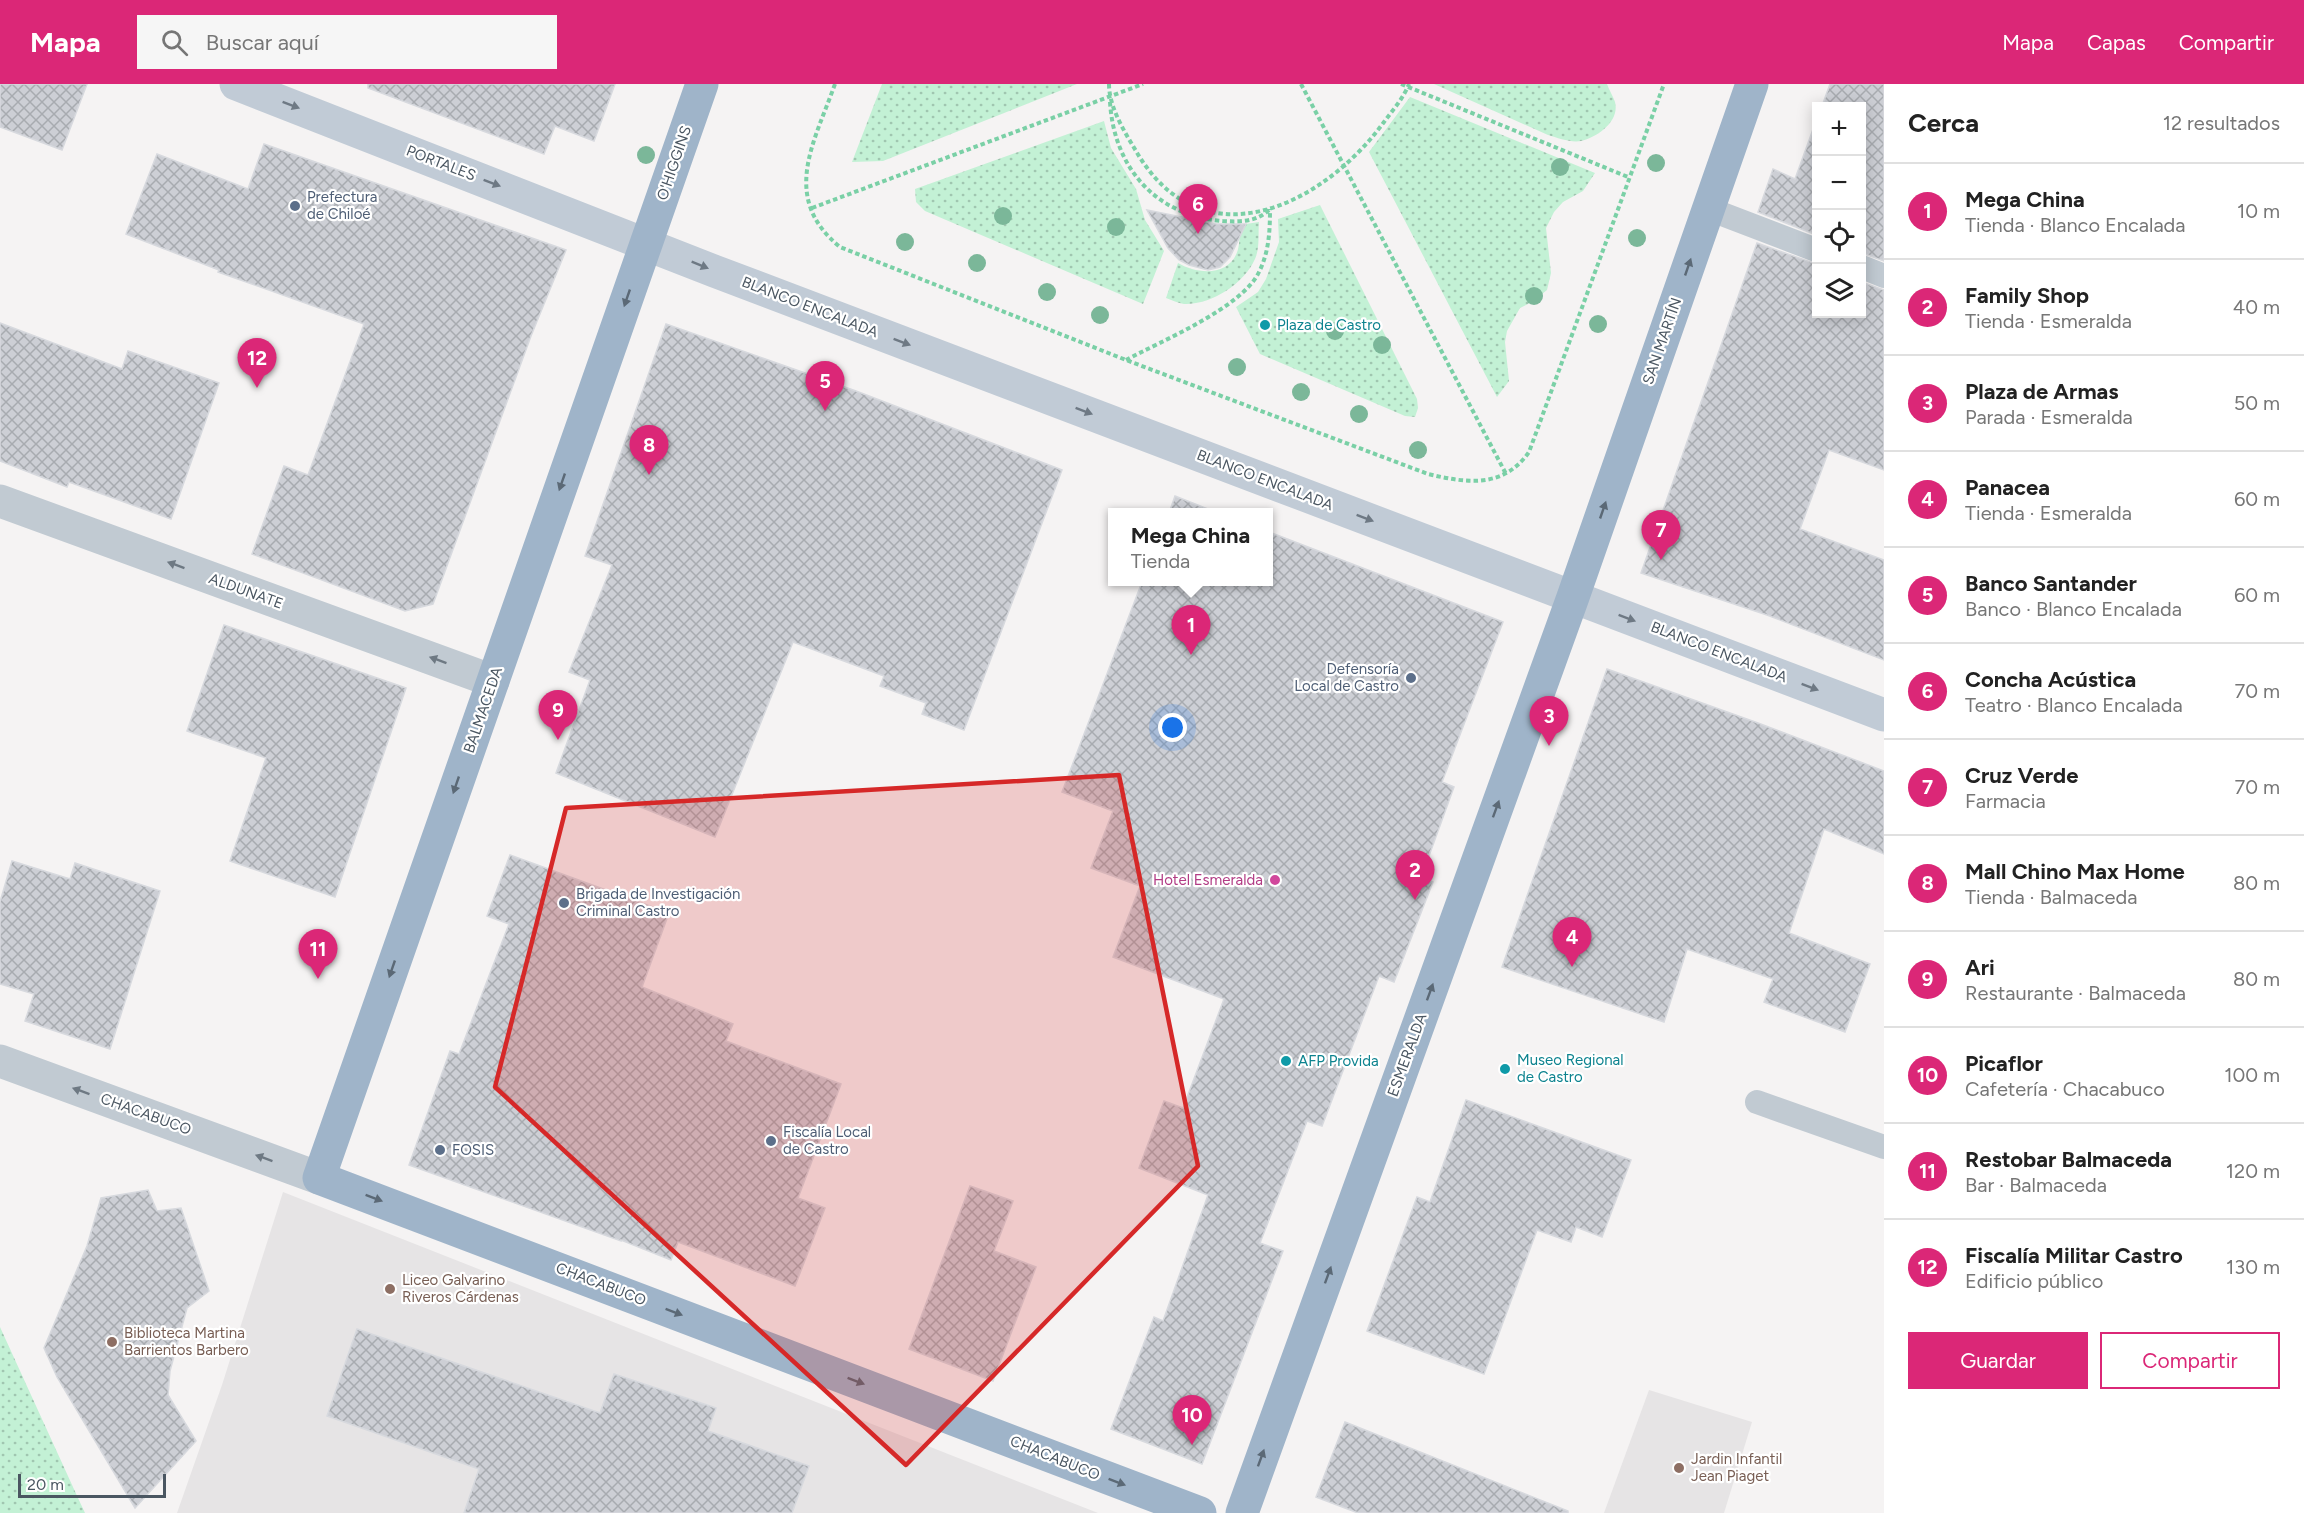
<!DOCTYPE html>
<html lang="es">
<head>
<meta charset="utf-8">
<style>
  body { margin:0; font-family:Figtree,sans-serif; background:#f6f6f6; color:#222 }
  .controls { position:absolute; right:18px; top:18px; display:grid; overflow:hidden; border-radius:0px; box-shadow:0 3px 15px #0003 }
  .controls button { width:54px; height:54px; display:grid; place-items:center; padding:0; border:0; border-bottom:2px solid #e0e0e0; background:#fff; color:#222; font:30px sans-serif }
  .scale { position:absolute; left:18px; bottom:15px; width:148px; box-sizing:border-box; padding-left:6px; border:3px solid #4a5661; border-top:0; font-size:16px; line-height:21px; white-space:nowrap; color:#4a5661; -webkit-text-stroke:4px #fff; paint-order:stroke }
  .you { position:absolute; left:1173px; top:644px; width:21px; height:21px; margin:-15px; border:4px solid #fff; border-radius:50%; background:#1a73e8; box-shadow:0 0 0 9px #1a73e833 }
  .badge { display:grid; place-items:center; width:39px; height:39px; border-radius:50%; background:#db2777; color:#fff; font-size:20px; font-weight:700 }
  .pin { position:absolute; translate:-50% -50px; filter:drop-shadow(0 2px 3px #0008) }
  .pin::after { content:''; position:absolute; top:32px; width:21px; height:18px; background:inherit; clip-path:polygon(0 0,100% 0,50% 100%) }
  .popup { position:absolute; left:1108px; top:424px; width:165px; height:78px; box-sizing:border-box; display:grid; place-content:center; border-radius:0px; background:#fff; filter:drop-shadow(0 2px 4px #0005); font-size:20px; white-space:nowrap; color:#767676 }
  .popup b { font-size:22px; color:#222 }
  .popup::after { content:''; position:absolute; left:50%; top:100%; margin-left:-12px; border:12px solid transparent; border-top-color:#fff }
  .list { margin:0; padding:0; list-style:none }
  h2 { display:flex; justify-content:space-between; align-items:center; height:78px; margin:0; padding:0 24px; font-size:26px }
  h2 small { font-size:20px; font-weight:400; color:#767676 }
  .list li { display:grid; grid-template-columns:39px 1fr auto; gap:18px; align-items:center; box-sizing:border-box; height:96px; padding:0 24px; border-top:2px solid #e0e0e0 }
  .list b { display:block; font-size:22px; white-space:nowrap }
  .list p { margin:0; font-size:20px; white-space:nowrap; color:#767676 }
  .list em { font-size:20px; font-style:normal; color:#767676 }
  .actions { display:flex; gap:12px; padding:18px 24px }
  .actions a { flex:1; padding:14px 0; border:2px solid #db2777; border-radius:0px; text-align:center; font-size:21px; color:#db2777 }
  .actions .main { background:#db2777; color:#fff }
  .icon { flex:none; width:33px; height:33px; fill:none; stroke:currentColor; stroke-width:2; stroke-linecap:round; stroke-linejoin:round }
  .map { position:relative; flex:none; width:1884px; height:1429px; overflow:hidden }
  header { display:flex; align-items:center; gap:36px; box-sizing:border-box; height:84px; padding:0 30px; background:#db2777; color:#fff }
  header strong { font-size:28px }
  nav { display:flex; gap:33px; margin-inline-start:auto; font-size:21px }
  .search { width:420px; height:54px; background:#f6f6f6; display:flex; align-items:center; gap:15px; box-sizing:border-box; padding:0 21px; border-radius:0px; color:#767676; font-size:22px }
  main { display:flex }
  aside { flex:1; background:#fff }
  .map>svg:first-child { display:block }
  .education { fill:#e6e4e5 }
  .grass { fill:url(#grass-dots) }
  .building { fill:url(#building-cross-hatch); stroke:#d7d9de; stroke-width:1.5 }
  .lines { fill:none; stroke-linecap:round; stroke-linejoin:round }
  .path { stroke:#7ad0a6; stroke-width:4; stroke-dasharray:4.5 3; stroke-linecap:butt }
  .service { stroke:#c1cad2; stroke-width:24 }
  .minor { stroke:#c1cad2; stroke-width:33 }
  .secondary { stroke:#c1cbd6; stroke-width:33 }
  .trunk { stroke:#9fb4c9; stroke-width:33 }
  .tree { fill:#7bb799 }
  .oneway { fill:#6e7984 }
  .oneway2 { fill:#5b6976 }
  .oneway3 { fill:#6e7983 }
  .marked { fill:#d62828; fill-opacity:0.2; stroke:#d62828; stroke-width:4.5; stroke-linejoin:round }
  .service-dot { fill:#5c6f8a; stroke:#fff; stroke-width:2 }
  .culture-dot { fill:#0f9aa8; stroke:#fff; stroke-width:2 }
  .hotel-dot { fill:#d1479c; stroke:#fff; stroke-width:2 }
  .education-dot { fill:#8d6e63; stroke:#fff; stroke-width:2 }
  .labels { text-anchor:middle; stroke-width:4.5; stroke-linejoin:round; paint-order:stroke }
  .street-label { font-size:15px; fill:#4a5661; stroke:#fff }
  .service-label { font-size:15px; fill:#4e5e75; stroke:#fff; text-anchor:start }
  .culture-label { font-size:15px; fill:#0d838f; stroke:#fff; text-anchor:start }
  .hotel-label { font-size:15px; fill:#b23c85; stroke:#fff; text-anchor:end }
  .education-label { font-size:15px; fill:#785e54; stroke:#fff; text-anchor:start }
</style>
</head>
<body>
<header>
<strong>Mapa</strong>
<div class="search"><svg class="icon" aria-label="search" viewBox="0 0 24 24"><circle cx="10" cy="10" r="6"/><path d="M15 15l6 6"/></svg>Buscar aquí</div>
<nav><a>Mapa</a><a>Capas</a><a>Compartir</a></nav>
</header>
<main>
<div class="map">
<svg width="1884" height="1429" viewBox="0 0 1884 1429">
  <defs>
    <pattern id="grass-dots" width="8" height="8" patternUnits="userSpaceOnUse" patternTransform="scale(1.5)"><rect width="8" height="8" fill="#c3f1d5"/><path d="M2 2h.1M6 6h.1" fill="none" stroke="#a0c6b0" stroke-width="1.8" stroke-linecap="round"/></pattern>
    <pattern id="building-cross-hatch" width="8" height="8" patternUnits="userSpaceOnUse" patternTransform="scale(1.5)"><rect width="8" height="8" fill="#cdcfd5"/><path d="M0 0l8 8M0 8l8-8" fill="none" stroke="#a8abb0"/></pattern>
  </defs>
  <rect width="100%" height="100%" fill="#f5f3f3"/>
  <!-- education -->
  <g class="education">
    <polygon points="283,1108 1098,1429 177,1429 222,1301"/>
    <polygon points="1649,1306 1752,1338 1724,1429 1604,1429"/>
  </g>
  <!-- grass -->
  <g class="grass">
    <polygon points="882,0 1077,0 883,77 852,78"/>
    <path d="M 1434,0 L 1607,0 C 1609,6 1613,12 1615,18 C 1620,37 1598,53 1581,57 C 1571,59 1558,54 1548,51 Z"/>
    <polygon points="1410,13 1595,89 1583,107 1563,118 1554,128 1546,144 1551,189 1547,206 1532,218 1520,224 1507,247 1505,258 1509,297 1497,313 1369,68"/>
    <polygon points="1104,37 1111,64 1136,105 1145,136 1164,167 1143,220 925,127 916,118 915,105"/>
    <polygon points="1320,121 1417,315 1418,324 1415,333 1405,332 1260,270 1236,223 1258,208 1266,195 1279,158 1278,135"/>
    <path d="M 1259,138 C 1258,150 1260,164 1255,175 C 1244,200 1211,221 1184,220 C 1178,219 1172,216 1166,214 L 1178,179 C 1200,192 1235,192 1239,160 C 1240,154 1239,147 1239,141 Z"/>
    <polygon points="0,1243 78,1414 85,1429 0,1429"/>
  </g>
  <!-- building -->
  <g class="building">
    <polygon points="0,0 87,0 62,66 0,43"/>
    <polygon points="368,0 615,0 594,57 555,42 544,70 368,4"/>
    <polygon points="1830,0 1884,0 1884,177 1862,169 1862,22 1822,22"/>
    <polygon points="1816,37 1816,151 1758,128 1773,85 1795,95"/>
    <polygon points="264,60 566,166 531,252 433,520 405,527 252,470 284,382 308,391 364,240 218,188 219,186 126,150 157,70 248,105"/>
    <polygon points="1147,126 1216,140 1246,140 1230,173 1220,183 1208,186 1189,181 1179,176 1168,164"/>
    <polygon points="1757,159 1816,180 1816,230 1862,230 1862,198 1884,206 1884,386 1829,366 1800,445 1884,476 1884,576 1767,531 1641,489"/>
    <polygon points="0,239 122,285 128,267 219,299 171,435 69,398 67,403 0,377"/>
    <polygon points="666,240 856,307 1062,386 964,646 922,630 926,619 880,602 884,592 793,558 715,753 556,689 590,596 569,588 612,481 585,472"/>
    <polygon points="1175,412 1218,429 1169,429"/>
    <polygon points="1269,448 1503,538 1442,698 1454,703 1421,794 1433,798 1394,898 1379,892 1322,1042 1307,1037 1260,1159 1283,1167 1202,1380 1111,1345 1154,1233 1163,1237 1208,1111 1139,1084 1164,1017 1183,1024 1224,915 1113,873 1140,802 1091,784 1113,727 1062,708 1142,498 1269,498"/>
    <polygon points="224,541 406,604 335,813 230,777 266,674 187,647"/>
    <polygon points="1607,585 1758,639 1884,687 1884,770 1824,745 1789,849 1870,880 1845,948 1764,918 1773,895 1687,865 1664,938 1502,883"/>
    <polygon points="510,771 669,829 642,903 733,940 726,957 841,1000 798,1114 825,1124 795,1202 678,1158 671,1176 621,1156 621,1157 409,1081 450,967 459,970 509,840 487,832"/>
    <polygon points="12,777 70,795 75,779 160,807 110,965 25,937 34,910 0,900 0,818"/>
    <polygon points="1466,1016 1631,1076 1602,1153 1576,1143 1571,1158 1537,1146 1484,1290 1367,1247 1417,1113 1430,1118"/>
    <polygon points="970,1102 1013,1117 994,1167 1036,1183 993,1297 909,1265"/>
    <polygon points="148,1106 157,1127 181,1124 209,1207 187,1224 170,1287 168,1311 196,1357 135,1424 57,1293 44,1264 87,1162 101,1114"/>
    <polygon points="357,1245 600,1329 614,1290 716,1324 708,1347 809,1382 792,1429 464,1429 479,1385 327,1332"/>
    <polygon points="1345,1338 1568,1427 1568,1429 1358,1429 1316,1413"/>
  </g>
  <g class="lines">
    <!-- path -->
    <g class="path">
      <path d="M 835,0 C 814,59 780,114 840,163 L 1126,276 L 1428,390 C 1466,399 1503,405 1529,368 L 1664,0"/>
      <path d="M 1109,0 C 1109,23 1124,47 1136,67 C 1202,181 1323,122 1384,38 C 1393,26 1404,13 1409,0"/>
      <polyline points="1301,0 1506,390"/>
      <polyline points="1401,0 1628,93"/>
      <path d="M 1110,18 C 1114,84 1156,132 1223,137 C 1241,138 1257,138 1270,125"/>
      <polyline points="812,124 1143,0"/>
      <path d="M 1126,276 C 1161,257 1242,224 1259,188 C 1269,168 1270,147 1270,125"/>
    </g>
    <!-- service -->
    <g class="service">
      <polyline points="1709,125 1816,166"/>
      <polyline points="1862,183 1884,192"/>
      <polyline points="1757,1018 1884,1063"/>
    </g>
    <!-- minor -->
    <g class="minor">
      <polyline points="0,417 493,597"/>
      <polyline points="0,977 319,1094"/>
    </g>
    <!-- secondary -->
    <polyline class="secondary" points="236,0 714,187 1884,631"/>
    <!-- trunk -->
    <g class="trunk">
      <polyline points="702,0 319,1094 1200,1429"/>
      <polyline points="1242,1429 1573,513 1752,0"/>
    </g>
  </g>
  <!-- trees -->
  <g class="tree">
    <circle cx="646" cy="71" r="9"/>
    <circle cx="1656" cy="79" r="9"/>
    <circle cx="1560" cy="83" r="9"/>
    <circle cx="1003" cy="132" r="9"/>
    <circle cx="1116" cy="143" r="9"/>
    <circle cx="1637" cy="154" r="9"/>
    <circle cx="905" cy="158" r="9"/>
    <circle cx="977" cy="179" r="9"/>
    <circle cx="1047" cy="208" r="9"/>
    <circle cx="1534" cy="212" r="9"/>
    <circle cx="1100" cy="231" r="9"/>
    <circle cx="1598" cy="240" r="9"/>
    <circle cx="1335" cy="247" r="9"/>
    <circle cx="1382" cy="261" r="9"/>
    <circle cx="1237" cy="283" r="9"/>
    <circle cx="1301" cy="308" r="9"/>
    <circle cx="1359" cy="330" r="9"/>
    <circle cx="1418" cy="366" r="9"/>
  </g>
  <!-- one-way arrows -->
  <defs><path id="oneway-solid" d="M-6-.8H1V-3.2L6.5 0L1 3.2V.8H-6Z" transform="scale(1.5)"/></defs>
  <g class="oneway">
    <use href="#oneway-solid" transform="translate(291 21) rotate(21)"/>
    <use href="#oneway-solid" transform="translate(492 99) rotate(21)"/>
    <use href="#oneway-solid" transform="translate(700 181) rotate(22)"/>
    <use href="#oneway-solid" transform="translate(902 258) rotate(21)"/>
    <use href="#oneway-solid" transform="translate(1084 327) rotate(21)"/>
    <use href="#oneway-solid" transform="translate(1365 434) rotate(21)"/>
    <use href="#oneway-solid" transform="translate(1627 534) rotate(21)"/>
    <use href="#oneway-solid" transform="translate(1810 603) rotate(21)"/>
  </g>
  <g class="oneway2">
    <use href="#oneway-solid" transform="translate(1688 183) rotate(-71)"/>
    <use href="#oneway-solid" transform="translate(627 214) rotate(109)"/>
    <use href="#oneway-solid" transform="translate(562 398) rotate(109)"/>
    <use href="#oneway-solid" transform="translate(1603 426) rotate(-71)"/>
    <use href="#oneway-solid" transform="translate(456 701) rotate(109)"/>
    <use href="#oneway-solid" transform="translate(1496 725) rotate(-70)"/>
    <use href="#oneway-solid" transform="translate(392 885) rotate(109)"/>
    <use href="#oneway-solid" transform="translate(1430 908) rotate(-70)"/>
    <use href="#oneway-solid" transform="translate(374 1114) rotate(21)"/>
    <use href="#oneway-solid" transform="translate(1328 1191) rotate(-70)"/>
    <use href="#oneway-solid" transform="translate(674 1228) rotate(21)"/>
    <use href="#oneway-solid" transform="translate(856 1297) rotate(21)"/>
    <use href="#oneway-solid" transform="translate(1261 1374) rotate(-70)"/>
    <use href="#oneway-solid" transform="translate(1117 1398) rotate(21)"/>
  </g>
  <g class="oneway3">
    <use href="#oneway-solid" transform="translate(176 481) rotate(-160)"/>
    <use href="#oneway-solid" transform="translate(438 576) rotate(-160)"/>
    <use href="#oneway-solid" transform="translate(81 1007) rotate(-160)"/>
    <use href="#oneway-solid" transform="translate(264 1074) rotate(-160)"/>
  </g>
  <!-- marked area -->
  <path class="marked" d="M 1119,691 L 1198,1082 L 906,1381 L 495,1003 L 566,724 Z"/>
  <!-- markers -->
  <g class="service-dot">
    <circle cx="295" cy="122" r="6"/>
    <circle cx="1411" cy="594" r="6"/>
    <circle cx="564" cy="819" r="6"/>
    <circle cx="771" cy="1057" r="6"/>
    <circle cx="440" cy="1066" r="6"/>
  </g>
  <g class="culture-dot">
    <circle cx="1265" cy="241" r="6"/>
    <circle cx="1286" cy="977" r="6"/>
    <circle cx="1505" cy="985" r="6"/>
  </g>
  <circle class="hotel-dot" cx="1275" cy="796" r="6"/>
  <g class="education-dot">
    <circle cx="390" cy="1205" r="6"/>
    <circle cx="112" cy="1258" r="6"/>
    <circle cx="1679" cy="1384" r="6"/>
  </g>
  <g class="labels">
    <!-- street labels -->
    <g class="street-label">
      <text transform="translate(441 79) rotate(21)" y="5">PORTALES</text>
      <text transform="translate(674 79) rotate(-71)" y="5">O'HIGGINS</text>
      <text transform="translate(810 223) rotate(21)" y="5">BLANCO ENCALADA</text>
      <text transform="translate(1662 257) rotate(-71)" y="5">SAN MARTÍN</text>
      <text transform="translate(1265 396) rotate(21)" y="5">BLANCO ENCALADA</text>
      <text transform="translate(246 507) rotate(20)" y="5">ALDUNATE</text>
      <text transform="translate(1719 568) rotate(21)" y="5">BLANCO ENCALADA</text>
      <text transform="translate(483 626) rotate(-71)" y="5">BALMACEDA</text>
      <text transform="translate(1407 971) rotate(-70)" y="5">ESMERALDA</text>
      <text transform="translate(146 1030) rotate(20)" y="5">CHACABUCO</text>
      <text transform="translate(601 1200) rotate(21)" y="5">CHACABUCO</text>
      <text transform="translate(1055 1374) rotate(22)" y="5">CHACABUCO</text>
    </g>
    <!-- service labels -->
    <g class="service-label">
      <text x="307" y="118">Prefectura<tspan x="307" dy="17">de Chiloé</tspan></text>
      <text x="1399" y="590" text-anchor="end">Defensoría<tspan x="1399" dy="17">Local de Castro</tspan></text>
      <text x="576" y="815">Brigada de Investigación<tspan x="576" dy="17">Criminal Castro</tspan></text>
      <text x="783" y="1053">Fiscalía Local<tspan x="783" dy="17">de Castro</tspan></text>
      <text x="452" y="1071">FOSIS</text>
    </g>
    <!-- culture labels -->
    <g class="culture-label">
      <text x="1277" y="246">Plaza de Castro</text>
      <text x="1517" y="981">Museo Regional<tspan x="1517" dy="17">de Castro</tspan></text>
      <text x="1298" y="982">AFP Provida</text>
    </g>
    <!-- hotel labels -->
    <g class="hotel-label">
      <text x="1263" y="801">Hotel Esmeralda</text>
    </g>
    <!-- education labels -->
    <g class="education-label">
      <text x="402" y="1201">Liceo Galvarino<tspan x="402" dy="17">Riveros Cárdenas</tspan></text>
      <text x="124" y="1254">Biblioteca Martina<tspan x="124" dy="17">Barrientos Barbero</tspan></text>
      <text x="1691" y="1380">Jardin Infantil<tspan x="1691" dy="17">Jean Piaget</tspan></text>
    </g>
  </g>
</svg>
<div class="controls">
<button>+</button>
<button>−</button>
<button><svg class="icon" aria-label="locate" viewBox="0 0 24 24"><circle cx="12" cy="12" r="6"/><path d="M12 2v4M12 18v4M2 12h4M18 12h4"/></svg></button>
<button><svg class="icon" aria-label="layers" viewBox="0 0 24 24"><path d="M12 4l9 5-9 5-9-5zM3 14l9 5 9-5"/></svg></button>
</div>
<div class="scale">20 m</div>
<div class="you"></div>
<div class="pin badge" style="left:1191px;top:571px">1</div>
<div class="popup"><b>Mega China</b>Tienda</div>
<div class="pin badge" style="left:1415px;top:816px">2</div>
<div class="pin badge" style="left:1549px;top:662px">3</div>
<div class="pin badge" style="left:1572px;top:883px">4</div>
<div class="pin badge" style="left:825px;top:327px">5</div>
<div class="pin badge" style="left:1198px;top:150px">6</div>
<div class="pin badge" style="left:1661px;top:476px">7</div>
<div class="pin badge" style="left:649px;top:391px">8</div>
<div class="pin badge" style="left:558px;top:656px">9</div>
<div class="pin badge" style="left:1192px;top:1361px">10</div>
<div class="pin badge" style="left:318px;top:895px">11</div>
<div class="pin badge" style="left:257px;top:304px">12</div>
</div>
<aside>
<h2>Cerca<small>12 resultados</small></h2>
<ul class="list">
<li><span class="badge">1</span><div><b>Mega China</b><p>Tienda · Blanco Encalada</p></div><em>10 m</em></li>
<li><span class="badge">2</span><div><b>Family Shop</b><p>Tienda · Esmeralda</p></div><em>40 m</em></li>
<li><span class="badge">3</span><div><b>Plaza de Armas</b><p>Parada · Esmeralda</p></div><em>50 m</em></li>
<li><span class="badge">4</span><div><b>Panacea</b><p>Tienda · Esmeralda</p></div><em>60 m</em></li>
<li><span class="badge">5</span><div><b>Banco Santander</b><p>Banco · Blanco Encalada</p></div><em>60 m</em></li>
<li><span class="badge">6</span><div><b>Concha Acústica</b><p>Teatro · Blanco Encalada</p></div><em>70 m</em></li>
<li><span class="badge">7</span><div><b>Cruz Verde</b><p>Farmacia</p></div><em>70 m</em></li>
<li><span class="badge">8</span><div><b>Mall Chino Max Home</b><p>Tienda · Balmaceda</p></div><em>80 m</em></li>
<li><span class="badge">9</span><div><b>Ari</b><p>Restaurante · Balmaceda</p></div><em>80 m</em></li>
<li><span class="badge">10</span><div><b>Picaflor</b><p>Cafetería · Chacabuco</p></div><em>100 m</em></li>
<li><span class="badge">11</span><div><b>Restobar Balmaceda</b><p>Bar · Balmaceda</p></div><em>120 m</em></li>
<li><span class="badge">12</span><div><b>Fiscalía Militar Castro</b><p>Edificio público</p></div><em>130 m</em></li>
</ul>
<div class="actions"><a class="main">Guardar</a><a>Compartir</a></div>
</aside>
</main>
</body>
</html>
